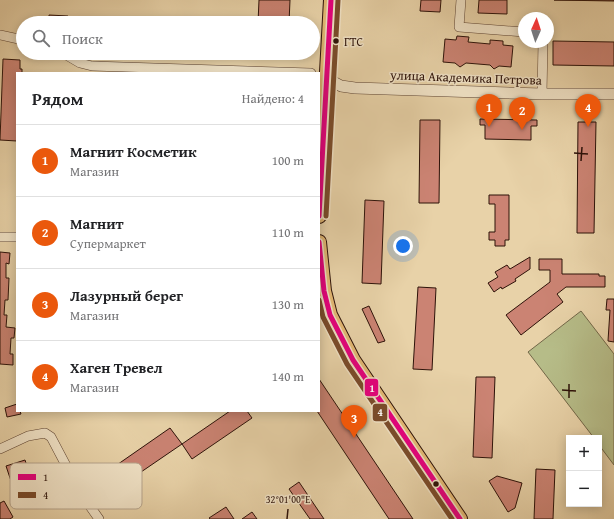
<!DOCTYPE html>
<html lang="ru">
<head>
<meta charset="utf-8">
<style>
  body { margin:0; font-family:"Gentium Book Plus",serif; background:#f2f2f2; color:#202124 }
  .controls { position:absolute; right:12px; bottom:12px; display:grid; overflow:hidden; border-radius:0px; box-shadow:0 2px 10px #0003 }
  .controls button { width:36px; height:36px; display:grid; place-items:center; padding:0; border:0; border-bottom:1px solid #e0e0e0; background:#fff; color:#202124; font:20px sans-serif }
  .compass { position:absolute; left:518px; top:12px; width:36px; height:36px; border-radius:50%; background:#fff; box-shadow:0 2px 10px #0003; rotate:3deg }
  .you { position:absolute; left:403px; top:246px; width:14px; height:14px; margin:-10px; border:3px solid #fff; border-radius:50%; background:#1a73e8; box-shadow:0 0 0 6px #1a73e833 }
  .badge { display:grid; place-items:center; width:26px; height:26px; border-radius:50%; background:#ea580c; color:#fff; font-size:13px; font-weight:700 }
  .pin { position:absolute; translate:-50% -33px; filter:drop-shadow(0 1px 2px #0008) }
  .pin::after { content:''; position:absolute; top:21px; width:14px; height:12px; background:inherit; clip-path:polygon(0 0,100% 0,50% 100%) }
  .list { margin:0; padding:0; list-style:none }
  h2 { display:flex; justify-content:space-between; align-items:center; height:52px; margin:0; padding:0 16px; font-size:17px }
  h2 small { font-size:13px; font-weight:400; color:#757577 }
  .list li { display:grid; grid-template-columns:26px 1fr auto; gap:12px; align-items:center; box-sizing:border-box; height:72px; padding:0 16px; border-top:1px solid #e0e0e0 }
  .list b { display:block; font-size:15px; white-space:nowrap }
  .list p { margin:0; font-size:13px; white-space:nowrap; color:#757577 }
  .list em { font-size:13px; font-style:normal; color:#757577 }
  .icon { flex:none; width:22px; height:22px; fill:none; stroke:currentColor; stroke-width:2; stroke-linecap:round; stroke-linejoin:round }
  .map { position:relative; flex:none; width:614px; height:519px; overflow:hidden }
  .search { position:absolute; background:#fff; box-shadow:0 2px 10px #0003; left:16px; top:16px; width:304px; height:44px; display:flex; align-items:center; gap:10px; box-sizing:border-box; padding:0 14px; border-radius:22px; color:#757577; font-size:15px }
  .panel { position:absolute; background:#fff; box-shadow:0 2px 10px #0003; left:16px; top:72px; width:304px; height:340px; border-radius:0px }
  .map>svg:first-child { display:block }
  .green { fill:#b6bc88; stroke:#726748 }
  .building { fill:#cb8373; stroke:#2d1209 }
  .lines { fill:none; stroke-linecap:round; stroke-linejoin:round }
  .minor-casing { stroke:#5c4231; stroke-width:10 }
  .tertiary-casing { stroke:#5c4231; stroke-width:12 }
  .primary-casing { stroke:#2d1209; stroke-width:16 }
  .minor { stroke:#f0e2c6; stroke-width:9 }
  .tertiary { stroke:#f0e2c6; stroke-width:11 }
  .primary { stroke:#e4b974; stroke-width:14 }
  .bus-1-casing { stroke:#f0e2c6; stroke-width:8 }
  .bus-2-casing { stroke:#f0e2c6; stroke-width:8 }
  .bus-1 { stroke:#e5007d; stroke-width:5 }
  .bus-2 { stroke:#7a4b2a; stroke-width:5 }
  .ticks { fill:none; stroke:#2d1209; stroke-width:1.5 }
  .bus-dot { fill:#2d1209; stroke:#f0e2c6; stroke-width:1.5 }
  .labels { text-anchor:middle; stroke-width:3; stroke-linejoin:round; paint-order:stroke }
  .bus-label { font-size:12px; fill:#2d1209; stroke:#f0e2c6; text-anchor:start }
  .street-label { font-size:13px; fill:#2d1209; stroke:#f0e2c6 }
  .key { fill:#f0e2c6; stroke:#b6a48d; stroke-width:1 }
  .key-label { font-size:11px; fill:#2d1209 }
  .ticks-label { font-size:10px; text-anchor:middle; fill:#2d1209; stroke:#f0e2c6; stroke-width:3; stroke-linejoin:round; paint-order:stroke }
  .line-badge { stroke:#f0e2c6; stroke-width:1.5 }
  .badge-label { font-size:11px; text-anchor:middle; font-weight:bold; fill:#fff }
</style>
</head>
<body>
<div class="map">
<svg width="614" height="519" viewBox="0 0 614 519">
  <rect width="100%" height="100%" fill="#e8d2a8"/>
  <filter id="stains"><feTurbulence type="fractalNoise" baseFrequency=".005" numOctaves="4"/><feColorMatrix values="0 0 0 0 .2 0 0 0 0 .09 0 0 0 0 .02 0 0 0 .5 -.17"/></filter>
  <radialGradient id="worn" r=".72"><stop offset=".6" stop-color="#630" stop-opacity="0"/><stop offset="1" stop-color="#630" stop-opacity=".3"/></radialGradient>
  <!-- green -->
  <polygon class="green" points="581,311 614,354 614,465 599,445 599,438 594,438 528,352"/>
  <!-- building -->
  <g class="building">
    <polygon points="259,0 290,0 289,23 258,23"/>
    <polygon points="421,0 441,0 440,12 420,11"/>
    <polygon points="479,0 507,0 507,14 478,13"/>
    <polygon points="554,0 614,0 614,1"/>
    <polygon points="49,15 68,16 67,23 49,23"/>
    <polygon points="91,19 165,23 91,23"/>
    <polygon points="457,36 469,37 468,42 490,44 490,40 503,41 503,45 513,46 511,67 499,66 494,69 490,65 466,63 460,67 455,63 443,62 445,39 456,40"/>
    <polygon points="553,41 614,42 614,66 553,65"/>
    <polygon points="3,59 20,60 20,69 22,69 22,73 17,73 17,141 0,140"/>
    <polygon points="480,119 537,120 537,126 531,126 531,140 485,139 485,125 480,125"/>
    <polygon points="420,120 440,120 439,203 419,203"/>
    <polygon points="578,122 596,122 594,233 577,233"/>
    <polygon points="489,195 509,195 509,240 505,240 505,246 495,246 495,240 489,240 489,232 495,232 495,204 489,204"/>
    <polygon points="365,200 384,201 381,284 362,283"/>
    <polygon points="0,252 10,253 9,264 6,263 6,278 9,278 8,300 5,300 4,315 7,315 6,327 15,328 14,338 11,338 10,354 13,354 13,365 0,364"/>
    <polygon points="530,257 530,269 515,279 516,281 502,289 501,287 494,292 488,283 498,277 495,272 507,265 510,269"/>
    <polygon points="539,259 562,259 562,274 599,274 599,276 605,276 605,287 566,287 557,294 563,302 521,335 506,315 550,282 550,270 539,270"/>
    <polygon points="418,287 436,288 432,370 413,369"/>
    <polygon points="607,299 614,299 614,342 608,341 610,310 606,310"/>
    <polygon points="369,306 385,341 378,343 362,309"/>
    <polygon points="476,377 495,377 492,458 473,457"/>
    <polygon points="319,379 413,519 389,519 317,411 319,411"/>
    <polygon points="17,404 17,411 20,411 21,414 7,417 5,408"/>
    <polygon points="230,411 247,411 252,418 192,459 182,444"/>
    <polygon points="170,428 182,444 122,485 111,469"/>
    <polygon points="25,460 29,472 21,475 22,477 11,481 6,466"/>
    <polygon points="536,469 555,470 553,519 534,519"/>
    <polygon points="497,476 522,483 515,508 508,512 489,481"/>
    <polygon points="299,482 324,519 310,519 289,489"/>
    <polygon points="4,501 13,517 10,519 0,519 0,503"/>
    <polygon points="226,507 234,519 210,519 209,518"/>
    <polygon points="252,512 257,519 242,519"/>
  </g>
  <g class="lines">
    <!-- minor casing -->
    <g class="minor-casing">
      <g id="minor">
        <polyline points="461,0 459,27 524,32"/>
        <polyline points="0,35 23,40"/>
        <polyline points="63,53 80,63 92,66 311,73"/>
        <polyline points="542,94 543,42"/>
        <polyline points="0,237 17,237"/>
        <polyline points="0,449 28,436 45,433 51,437 80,492 99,519"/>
      </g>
    </g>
    <!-- tertiary casing -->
    <g class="tertiary-casing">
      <polyline id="tertiary" points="326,78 341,86 355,88 542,94 614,94"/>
    </g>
    <!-- primary casing -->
    <g class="primary-casing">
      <g id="primary">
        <polyline points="319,216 331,0"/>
        <polyline points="319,242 324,291 330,315 353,360 460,519"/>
      </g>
    </g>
    <!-- minor -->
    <use href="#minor" class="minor"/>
    <!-- tertiary -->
    <use href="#tertiary" class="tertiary"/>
    <!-- primary -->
    <use href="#primary" class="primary"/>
    <!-- bus-1 casing -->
    <g class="bus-1-casing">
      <g id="bus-1">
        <polyline points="319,216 331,0"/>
        <polyline points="319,242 324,291 330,315 353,360 460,519"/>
      </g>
    </g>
    <!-- bus-2 casing -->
    <g class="bus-2-casing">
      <g id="bus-2">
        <polyline points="326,216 338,0"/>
        <polyline points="319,300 323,317 347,364 452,519"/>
      </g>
    </g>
    <!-- bus-1 -->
    <use href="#bus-1" class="bus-1"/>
    <!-- bus-2 -->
    <use href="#bus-2" class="bus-2"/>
  </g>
  <!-- ticks -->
  <path class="ticks" d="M 574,153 L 588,154M 581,161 L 582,147M 562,390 L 576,391M 569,398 L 569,384M 287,519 L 288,509"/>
  <!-- markers -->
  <g class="bus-dot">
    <circle cx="336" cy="41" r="3.5"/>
    <circle cx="436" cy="484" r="3.5"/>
  </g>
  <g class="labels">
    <!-- bus labels -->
    <g class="bus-label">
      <text x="344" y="46">ГТС</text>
    </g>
    <!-- street labels -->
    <g class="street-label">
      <text transform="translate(466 77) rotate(2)" y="5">улица Академика Петрова</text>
    </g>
  </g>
  <!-- legend -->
  <rect x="10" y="463" width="132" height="46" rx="6" class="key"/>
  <rect x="18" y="474" width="18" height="6" fill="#e5007d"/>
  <rect x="18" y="492" width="18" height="6" fill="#7a4b2a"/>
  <g class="key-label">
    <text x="43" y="481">1</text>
    <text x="43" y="499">4</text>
  </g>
  <g class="ticks-label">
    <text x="288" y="503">32°01'00"E</text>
  </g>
  <g class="line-badge">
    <rect x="364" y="378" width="15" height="19" rx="4" fill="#e5007d"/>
    <rect x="372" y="403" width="16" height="19" rx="4" fill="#7a4b2a"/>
  </g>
  <g class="badge-label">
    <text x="372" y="392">1</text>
    <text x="380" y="416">4</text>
  </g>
  <rect width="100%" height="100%" filter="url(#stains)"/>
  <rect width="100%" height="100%" fill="url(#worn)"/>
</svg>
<div class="controls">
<button>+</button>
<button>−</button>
</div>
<svg class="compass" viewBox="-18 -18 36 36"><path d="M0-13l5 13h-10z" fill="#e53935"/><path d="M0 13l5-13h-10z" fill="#757577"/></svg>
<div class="you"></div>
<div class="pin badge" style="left:489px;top:127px">1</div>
<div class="pin badge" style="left:522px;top:130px">2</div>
<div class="pin badge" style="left:354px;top:438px">3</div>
<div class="pin badge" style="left:588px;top:127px">4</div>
<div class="search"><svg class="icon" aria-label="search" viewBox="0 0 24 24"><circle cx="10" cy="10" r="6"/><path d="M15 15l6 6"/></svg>Поиск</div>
<section class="panel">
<h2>Рядом<small>Найдено: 4</small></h2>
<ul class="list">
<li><span class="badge">1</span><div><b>Магнит Косметик</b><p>Магазин</p></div><em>100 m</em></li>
<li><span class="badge">2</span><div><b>Магнит</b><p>Супермаркет</p></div><em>110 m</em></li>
<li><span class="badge">3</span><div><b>Лазурный берег</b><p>Магазин</p></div><em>130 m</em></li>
<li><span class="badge">4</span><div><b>Хаген Тревел</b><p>Магазин</p></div><em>140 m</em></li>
</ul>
</section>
</div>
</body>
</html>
